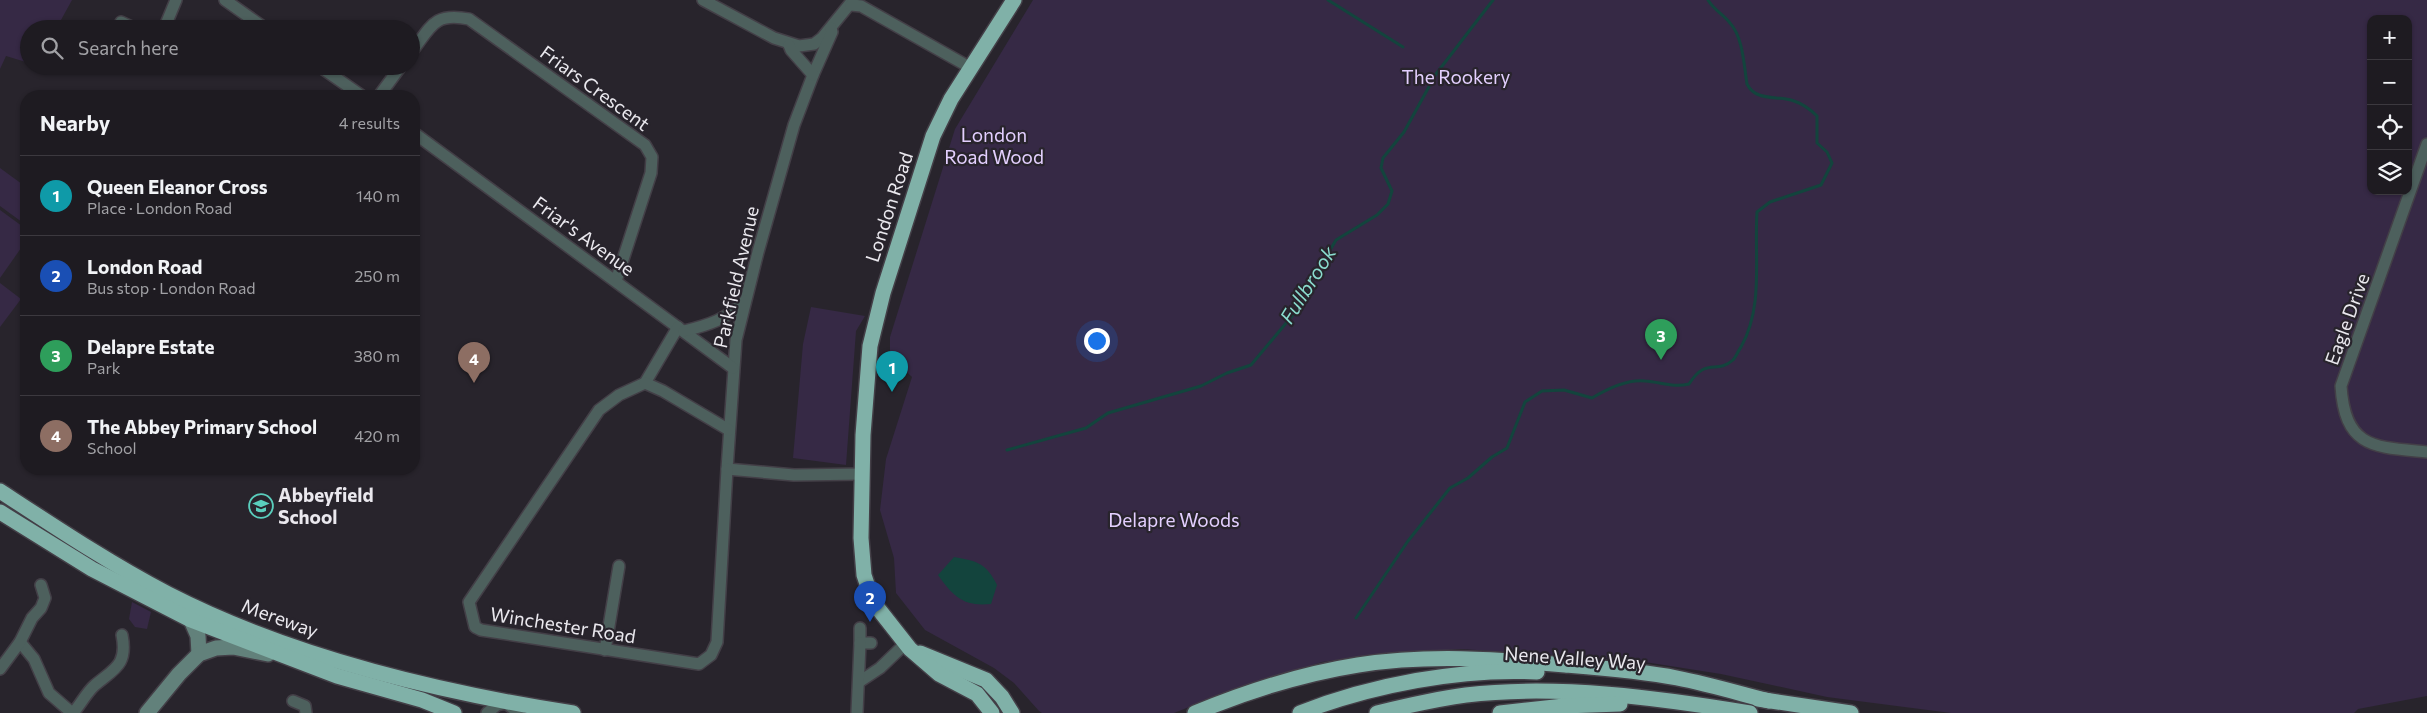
<!DOCTYPE html>
<html lang="en">
<head>
<meta charset="utf-8">
<style>
  body { margin:0; font-family:Commissioner,sans-serif; background:#26242a; color:#f1f3f6 }
  .controls { position:absolute; right:15px; top:15px; display:grid; overflow:hidden; border-radius:10px; box-shadow:0 1px 4px #0004 }
  .controls button { width:45px; height:45px; display:grid; place-items:center; padding:0; border:0; border-bottom:1px solid #3c393f; background:#1e1b21; color:#f1f3f6; font:25px sans-serif }
  .you { position:absolute; left:1096px; top:340px; width:18px; height:18px; margin:-12px; border:4px solid #fff; border-radius:50%; background:#1a73e8; box-shadow:0 0 0 8px #1a73e833 }
  .badge { display:grid; place-items:center; width:32px; height:32px; border-radius:50%; background:#0f766e; color:#fff; font-size:16px; font-weight:700 }
  .pin { position:absolute; translate:-50% -41px; filter:drop-shadow(0 1px 2px #0008) }
  .pin::after { content:''; position:absolute; top:26px; width:18px; height:15px; background:inherit; clip-path:polygon(0 0,100% 0,50% 100%) }
  .list { margin:0; padding:0; list-style:none }
  h2 { display:flex; justify-content:space-between; align-items:center; height:65px; margin:0; padding:0 20px; font-size:21px }
  h2 small { font-size:16px; font-weight:400; color:#a1a1a5 }
  .list li { display:grid; grid-template-columns:32px 1fr auto; gap:15px; align-items:center; box-sizing:border-box; height:80px; padding:0 20px; border-top:1px solid #3c393f }
  .list b { display:block; font-size:19px; white-space:nowrap }
  .list p { margin:0; font-size:16px; white-space:nowrap; color:#a1a1a5 }
  .list em { font-size:16px; font-style:normal; color:#a1a1a5 }
  .icon { flex:none; width:28px; height:28px; fill:none; stroke:currentColor; stroke-width:2; stroke-linecap:round; stroke-linejoin:round }
  .map { position:relative; flex:none; width:2427px; height:713px; overflow:hidden }
  .search { position:absolute; background:#1e1b21; box-shadow:0 1px 4px #0004; left:20px; top:20px; width:400px; height:55px; display:flex; align-items:center; gap:12px; box-sizing:border-box; padding:0 18px; border-radius:28px; color:#a1a1a5; font-size:19px }
  .panel { position:absolute; background:#1e1b21; box-shadow:0 1px 4px #0004; left:20px; top:90px; width:400px; height:385px; border-radius:20px }
  .map>svg:first-child { display:block }
  .green { fill:#362945; fill-rule:evenodd }
  .water { fill:#13443d }
  .lines { fill:none; stroke-linecap:round; stroke-linejoin:round }
  .stream { stroke:#13443d; stroke-width:3 }
  .street-casing { stroke:#433f47; stroke-width:14 }
  .secondary-casing { stroke:#433f47; stroke-width:18 }
  .highway-casing { stroke:#433f47; stroke-width:18 }
  .street { stroke:#4d605d; stroke-width:11 }
  .secondary { stroke:#62817b; stroke-width:15 }
  .highway { stroke:#80b1a8; stroke-width:15 }
  .labels { text-anchor:middle; stroke-width:4.5; stroke-linejoin:round; paint-order:stroke }
  .park-label { font-size:19px; fill:#e3cffe; stroke:#28242c }
  .street-label { font-size:19px; fill:#eae8ee; stroke:#28242c }
  .poi-label { font-size:19px; font-weight:bold; fill:#eae8ee; stroke:#28242c; text-anchor:start }
  .water-label { font-size:20px; font-style:italic; fill:#8adcce; stroke:#28242c }
</style>
</head>
<body>
<div class="map">
<svg width="2427" height="713" viewBox="0 0 2427 713">
  <rect width="100%" height="100%" fill="#28242c"/>
  <!-- green -->
  <g class="green">
    <polygon points="0,0 72,0 56,29 29,29 29,63 6,56 0,69"/>
    <path d="M 1033,0 L 2427,0 L 2427,696 L 2358,709 L 2354,713 L 1951,713 L 1827,697 L 1721,674 L 1632,660 L 1461,649 L 1371,655 L 1322,662 L 1212,698 L 1174,713 L 1042,713 L 1039,711 L 1014,683 L 994,668 L 925,630 L 896,593 L 894,558 L 880,510 L 886,459 L 912,377 L 890,356 L 890,337 L 955,129 ZM 2371,19 L 2408,19 L 2408,191 L 2371,191 Z"/>
    <polygon points="0,168 26,187 26,225 0,206"/>
    <polygon points="0,210 26,229 26,241 0,278"/>
    <polygon points="0,283 21,299 0,327"/>
    <polygon points="811,307 865,316 856,331 846,465 793,458 803,344"/>
    <polygon points="132,602 151,612 147,629 135,627 129,619"/>
  </g>
  <!-- water -->
  <path class="water" d="M 954,557 C 977,561 986,563 997,585 L 991,604 C 963,607 953,596 938,575 Z"/>
  <g class="lines">
    <!-- stream -->
    <g class="stream">
      <polyline points="1328,0 1403,47"/>
      <polyline points="1007,450 1086,428 1108,413 1201,386 1227,373 1251,365 1292,316 1336,240 1377,215 1388,204 1392,191 1381,168 1383,158 1404,132 1436,74 1493,0"/>
      <path d="M 1356,618 L 1408,541 L 1450,488 L 1468,478 L 1492,457 L 1507,448 L 1525,402 L 1542,391 L 1564,390 L 1592,398 C 1607,389 1627,379 1645,381 C 1661,382 1673,388 1689,384 C 1707,356 1716,375 1733,360 C 1736,357 1738,351 1741,347 C 1764,306 1754,258 1757,212 L 1770,202 L 1821,185 L 1832,163 L 1827,152 L 1817,143 L 1817,116 C 1810,109 1803,104 1794,101 C 1777,95 1756,102 1747,84 C 1744,66 1743,37 1730,23 C 1723,14 1714,10 1708,0"/>
    </g>
    <!-- street casing -->
    <g class="street-casing">
      <g id="street">
        <polyline points="225,0 266,29"/>
        <polyline points="703,0 774,38 799,46 814,44 822,38 853,0"/>
        <polyline points="851,5 861,6 971,68"/>
        <polyline points="121,22 136,29"/>
        <polyline points="831,28 832,32 813,75 794,125 758,252 736,340 727,469 794,475 863,474"/>
        <polyline points="164,29 176,0"/>
        <polyline points="789,45 791,50 813,75"/>
        <path d="M 411,53 C 431,27 433,12 469,19 L 645,145 L 652,157 L 651,173 L 616,281"/>
        <polyline points="319,66 362,96"/>
        <polyline points="379,96 401,66"/>
        <polyline points="414,133 733,368"/>
        <path d="M 2427,144 L 2341,386 C 2345,449 2375,447 2427,452"/>
        <polyline points="678,327 645,383 619,395 599,410 469,602 475,627 481,630 699,664 711,655 717,642 727,469"/>
        <path d="M 684,331 C 709,325 727,319 745,301"/>
        <polyline points="645,383 663,391 729,430"/>
        <polyline points="860,628 860,643 871,643"/>
        <polyline points="20,642 34,659 49,693 72,713"/>
        <polyline points="605,650 619,566"/>
        <polyline points="0,669 20,642 32,618 41,608 45,598 41,585"/>
        <polyline points="859,682 880,668 905,644"/>
        <polyline points="293,701 305,706 306,713"/>
        <path d="M 73,713 C 81,704 86,693 95,685 C 114,669 128,665 122,635"/>
        <polyline points="487,713 497,705 506,703 519,713"/>
        <polyline points="857,713 860,643"/>
      </g>
    </g>
    <!-- secondary casing -->
    <g class="secondary-casing">
      <g id="secondary">
        <polyline points="191,620 198,636 199,654"/>
        <polyline points="147,713 179,674 199,654 216,648 233,647 268,654"/>
      </g>
    </g>
    <!-- highway casing -->
    <g class="highway-casing">
      <g id="highway">
        <path d="M 0,491 C 55,527 109,563 168,594 C 291,657 437,692 573,713"/>
        <polyline points="0,512 92,569 191,620 337,676 422,700 454,713"/>
        <polyline points="920,653 986,680 1002,697 1012,713"/>
        <polyline points="1758,699 1851,713"/>
        <polyline points="992,713 977,694 939,674 910,649 873,602 864,575 861,538 863,435 870,346 883,293 933,136 951,99 1014,0"/>
        <path d="M 1195,713 C 1248,691 1301,674 1358,665 C 1427,654 1496,659 1565,665 C 1602,668 1641,671 1677,678 C 1708,684 1738,693 1769,701"/>
        <path d="M 1300,713 C 1371,685 1461,668 1537,672"/>
        <path d="M 1377,713 C 1406,706 1436,699 1466,695 C 1557,684 1660,698 1750,713"/>
        <polyline points="1500,713 1564,706 1620,704"/>
      </g>
    </g>
    <!-- street -->
    <use href="#street" class="street"/>
    <!-- secondary -->
    <use href="#secondary" class="secondary"/>
    <!-- highway -->
    <use href="#highway" class="highway"/>
  </g>
  <!-- icons -->
  <defs>
    <g id="school-ring" transform="scale(1.25)"><circle r="9.5" fill="#28242c" stroke="#5acebd" stroke-width="1.5"/><path d="M0-5L7-2L0 1L-7-2ZM-4 1L0 2.5L4 1V4Q0 6-4 4Z" fill="#5acebd"/></g>
  </defs>
  <g fill-rule="evenodd">
    <use href="#school-ring" x="261" y="506"/>
  </g>
  <g class="labels">
    <!-- park labels -->
    <g class="park-label">
      <text x="1456" y="84">The Rookery</text>
      <text x="994" y="142">London<tspan x="994" dy="22">Road Wood</tspan></text>
      <text x="1174" y="527">Delapre Woods</text>
    </g>
    <!-- street labels -->
    <g class="street-label">
      <text transform="translate(595 88) rotate(36)" y="7">Friars Crescent</text>
      <text transform="translate(889 207) rotate(-72)" y="7">London Road</text>
      <text transform="translate(584 236) rotate(36)" y="7">Friar's Avenue</text>
      <text transform="translate(736 277) rotate(-77)" y="7">Parkfield Avenue</text>
      <text transform="translate(2347 319) rotate(-70)" y="7">Eagle Drive</text>
      <text transform="translate(280 618) rotate(20)" y="7">Mereway</text>
      <text transform="translate(563 625) rotate(9)" y="7">Winchester Road</text>
      <text transform="translate(1575 658) rotate(4)" y="7">Nene Valley Way</text>
    </g>
    <!-- poi labels -->
    <g class="poi-label">
      <text x="278" y="502">Abbeyfield<tspan x="278" dy="22">School</tspan></text>
    </g>
    <!-- water labels -->
    <g class="water-label">
      <text transform="translate(1308 285) rotate(-58)" y="7">Fullbrook</text>
    </g>
  </g>
</svg>
<div class="controls">
<button>+</button>
<button>−</button>
<button><svg class="icon" aria-label="locate" viewBox="0 0 24 24"><circle cx="12" cy="12" r="6"/><path d="M12 2v4M12 18v4M2 12h4M18 12h4"/></svg></button>
<button><svg class="icon" aria-label="layers" viewBox="0 0 24 24"><path d="M12 4l9 5-9 5-9-5zM3 14l9 5 9-5"/></svg></button>
</div>
<div class="you"></div>
<div class="pin badge" style="left:892px;top:392px;background:#0f9aa8">1</div>
<div class="pin badge" style="left:870px;top:622px;background:#1a4fb4">2</div>
<div class="pin badge" style="left:1661px;top:360px;background:#2e9e5b">3</div>
<div class="pin badge" style="left:474px;top:383px;background:#8d6e63">4</div>
<div class="search"><svg class="icon" aria-label="search" viewBox="0 0 24 24"><circle cx="10" cy="10" r="6"/><path d="M15 15l6 6"/></svg>Search here</div>
<section class="panel">
<h2>Nearby<small>4 results</small></h2>
<ul class="list">
<li><span class="badge" style="background:#0f9aa8">1</span><div><b>Queen Eleanor Cross</b><p>Place · London Road</p></div><em>140 m</em></li>
<li><span class="badge" style="background:#1a4fb4">2</span><div><b>London Road</b><p>Bus stop · London Road</p></div><em>250 m</em></li>
<li><span class="badge" style="background:#2e9e5b">3</span><div><b>Delapre Estate</b><p>Park</p></div><em>380 m</em></li>
<li><span class="badge" style="background:#8d6e63">4</span><div><b>The Abbey Primary School</b><p>School</p></div><em>420 m</em></li>
</ul>
</section>
</div>
</body>
</html>
